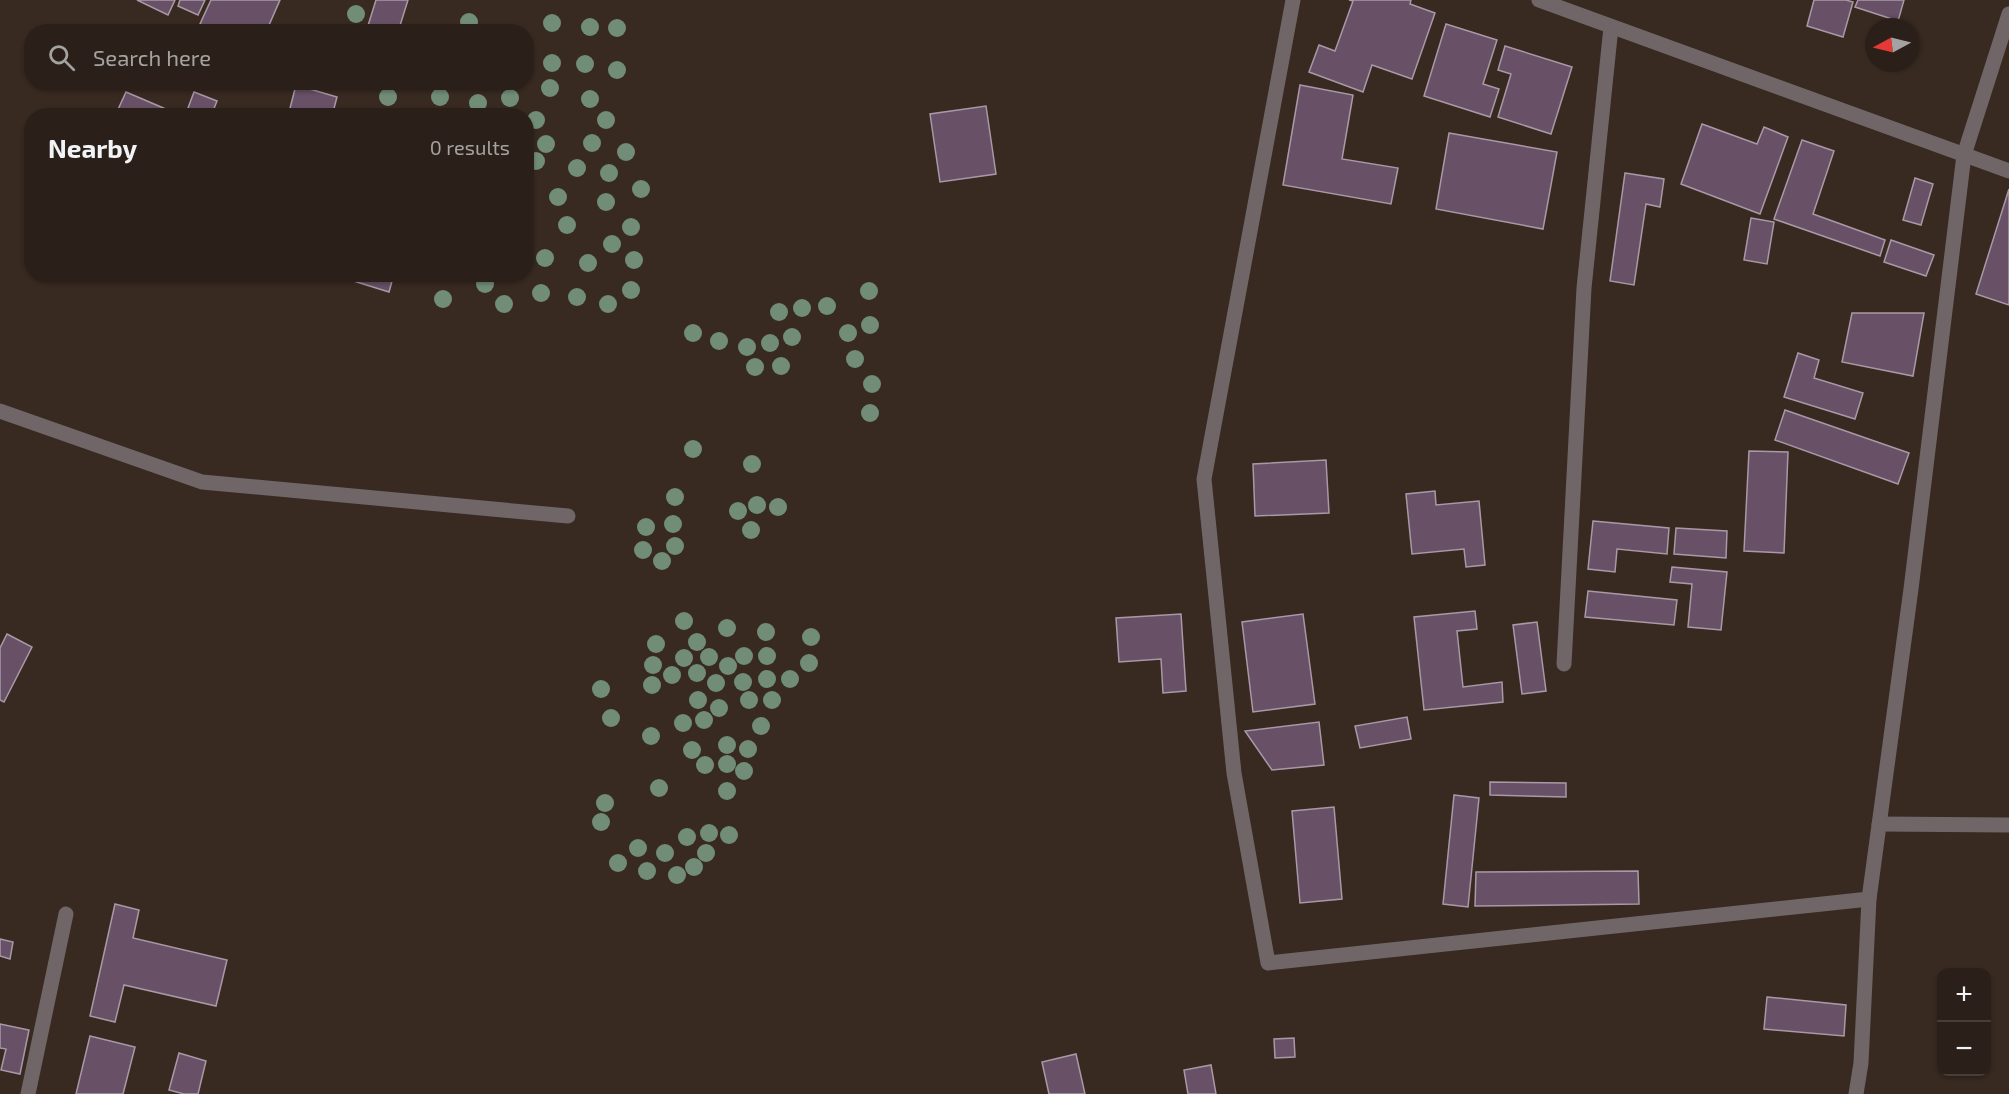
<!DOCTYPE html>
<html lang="en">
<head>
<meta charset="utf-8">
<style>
  body { margin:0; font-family:"Exo 2",sans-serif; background:#362d26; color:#f1f3f6 }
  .controls { position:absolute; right:18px; bottom:18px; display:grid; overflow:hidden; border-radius:12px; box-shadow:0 2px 4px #0004 }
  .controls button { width:54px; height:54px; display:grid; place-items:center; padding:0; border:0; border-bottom:2px solid #463e38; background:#2a2019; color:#f1f3f6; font:30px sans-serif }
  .compass { position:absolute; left:1865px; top:18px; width:54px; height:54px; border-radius:50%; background:#2a2019; box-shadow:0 2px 4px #0004; rotate:263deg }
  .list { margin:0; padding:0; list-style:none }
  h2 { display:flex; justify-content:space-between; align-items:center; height:78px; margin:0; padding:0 24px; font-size:26px }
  h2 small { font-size:20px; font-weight:400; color:#a5a3a2 }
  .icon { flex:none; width:33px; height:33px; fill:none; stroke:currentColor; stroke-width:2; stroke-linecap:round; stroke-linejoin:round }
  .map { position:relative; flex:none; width:2009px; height:1094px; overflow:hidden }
  .search { position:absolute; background:#2a2019; box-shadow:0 2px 4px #0004; left:24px; top:24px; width:510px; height:66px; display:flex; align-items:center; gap:15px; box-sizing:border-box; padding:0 21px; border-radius:24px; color:#a5a3a2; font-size:22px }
  .panel { position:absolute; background:#2a2019; box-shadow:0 2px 4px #0004; left:24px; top:108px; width:510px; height:174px; border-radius:24px }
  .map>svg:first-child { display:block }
  .building { fill:#685066; stroke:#a899a7; stroke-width:1.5 }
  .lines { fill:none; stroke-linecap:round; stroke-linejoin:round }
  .street { stroke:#706668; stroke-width:15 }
  .tree { fill:#718d78 }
</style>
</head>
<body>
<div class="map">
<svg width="2009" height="1094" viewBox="0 0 2009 1094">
  <rect width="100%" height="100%" fill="#382a21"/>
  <!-- building -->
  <g class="building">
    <polygon points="137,0 175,0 168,15"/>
    <polygon points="180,0 205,0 198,15 178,6"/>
    <polygon points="211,0 280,0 266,32 216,32 200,24"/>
    <polygon points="376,0 408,0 398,32 366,32"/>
    <polygon points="1349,0 1411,0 1410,4 1435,13 1412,79 1372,65 1363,92 1309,72 1319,45 1335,51 1353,1"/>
    <polygon points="1814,0 1846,0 1853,2 1843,37 1807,26"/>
    <polygon points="1858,0 1904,0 1898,21 1855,7"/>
    <polygon points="1446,24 1497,40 1483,84 1499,89 1490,117 1424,96"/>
    <polygon points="1505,46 1572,67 1551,134 1498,117 1511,74 1498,70"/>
    <polygon points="296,85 337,97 332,116 288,116"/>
    <polygon points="1300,85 1353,95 1342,159 1398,168 1391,204 1283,185"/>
    <polygon points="126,92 168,110 165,116 115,116"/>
    <polygon points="194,92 217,101 211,116 185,116"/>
    <polygon points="986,106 996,174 940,182 930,114"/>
    <polygon points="1702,124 1757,144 1764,127 1788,137 1760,214 1681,184"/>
    <polygon points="1449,133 1557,152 1543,229 1436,209"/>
    <polygon points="1802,140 1834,151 1813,214 1885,240 1880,256 1774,219"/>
    <polygon points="1625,173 1664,179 1660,207 1646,204 1634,285 1610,281"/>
    <polygon points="1915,178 1933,184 1921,225 1903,220"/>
    <polygon points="2009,189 2009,305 1976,294"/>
    <polygon points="1751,218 1774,222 1767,264 1744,260"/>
    <polygon points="1891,240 1934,255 1926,276 1884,262"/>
    <polygon points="331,274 394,274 389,292"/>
    <polygon points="1852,313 1924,313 1913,376 1842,362"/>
    <polygon points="1798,353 1819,360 1814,378 1863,393 1855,419 1784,397"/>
    <polygon points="1785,410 1909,453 1898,484 1775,440"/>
    <polygon points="1749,451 1788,452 1784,553 1744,551"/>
    <polygon points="1326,460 1329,513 1255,516 1253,464"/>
    <polygon points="1435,491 1436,505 1479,501 1485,565 1466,567 1464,549 1412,554 1406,494"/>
    <polygon points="1593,521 1669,528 1667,554 1617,549 1615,572 1588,569"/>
    <polygon points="1676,528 1727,531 1726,558 1674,554"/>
    <polygon points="1672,567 1727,572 1721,630 1688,627 1692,584 1670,582"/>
    <polygon points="1588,591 1677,600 1674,625 1585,617"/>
    <polygon points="1475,611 1477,629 1457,631 1463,687 1502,682 1503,702 1424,710 1414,617"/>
    <polygon points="1181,614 1186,691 1163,693 1161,659 1119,662 1116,618"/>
    <polygon points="1303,614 1315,704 1253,712 1242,622"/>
    <polygon points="1537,622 1546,691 1522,694 1513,625"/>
    <polygon points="7,634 32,647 4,702 0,700 0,648"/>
    <polygon points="1407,717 1411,739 1360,748 1355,726"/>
    <polygon points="1319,722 1324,765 1272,770 1245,731"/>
    <polygon points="1490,782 1566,783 1566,797 1490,795"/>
    <polygon points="1454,795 1479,798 1468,907 1443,904"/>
    <polygon points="1334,807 1342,899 1300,903 1292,811"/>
    <polygon points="1638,871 1639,904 1475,906 1476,872"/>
    <polygon points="115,904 139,910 133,938 227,960 216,1006 124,985 115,1022 90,1016"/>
    <polygon points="0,939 13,942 10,959 0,956"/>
    <polygon points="1767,997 1846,1005 1844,1036 1764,1029"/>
    <polygon points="0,1024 29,1030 20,1074 1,1070 6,1049 0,1048"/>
    <polygon points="90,1036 135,1047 123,1094 76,1094"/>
    <polygon points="1294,1038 1295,1057 1275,1058 1274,1039"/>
    <polygon points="179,1053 206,1061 198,1094 184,1094 169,1090"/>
    <polygon points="1076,1054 1085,1094 1049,1094 1042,1062"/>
    <polygon points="1211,1065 1216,1094 1188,1094 1184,1070"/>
  </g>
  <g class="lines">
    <!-- street -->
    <g class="street">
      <polyline points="1293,0 1204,479 1234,773 1268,963 1869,899"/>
      <polyline points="1539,0 2009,171"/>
      <polyline points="0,411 202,482 568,516"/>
      <polyline points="1564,664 1584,288 1611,27"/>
      <polyline points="1879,824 2009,825"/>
      <polyline points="28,1094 66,914"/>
      <polyline points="1856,1094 1861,1063 1869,899 1911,589 1964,155 2009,14"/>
    </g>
  </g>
  <!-- trees -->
  <g class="tree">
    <circle cx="356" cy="14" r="9"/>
    <circle cx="469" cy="22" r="9"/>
    <circle cx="552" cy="23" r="9"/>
    <circle cx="590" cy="27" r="9"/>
    <circle cx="617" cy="28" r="9"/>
    <circle cx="552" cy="63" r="9"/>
    <circle cx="585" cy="64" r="9"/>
    <circle cx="617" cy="70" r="9"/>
    <circle cx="550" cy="88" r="9"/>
    <circle cx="388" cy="97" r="9"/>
    <circle cx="440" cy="97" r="9"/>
    <circle cx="510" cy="98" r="9"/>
    <circle cx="590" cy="99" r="9"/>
    <circle cx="478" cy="103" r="9"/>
    <circle cx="536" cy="120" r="9"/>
    <circle cx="606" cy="120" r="9"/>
    <circle cx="592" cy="143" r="9"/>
    <circle cx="546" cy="144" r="9"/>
    <circle cx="626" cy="152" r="9"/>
    <circle cx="536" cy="161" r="9"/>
    <circle cx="577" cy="168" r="9"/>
    <circle cx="609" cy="173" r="9"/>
    <circle cx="641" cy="189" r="9"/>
    <circle cx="558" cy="197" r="9"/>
    <circle cx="606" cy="202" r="9"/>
    <circle cx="567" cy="225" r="9"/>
    <circle cx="631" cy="227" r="9"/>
    <circle cx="612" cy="244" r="9"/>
    <circle cx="545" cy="258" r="9"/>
    <circle cx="634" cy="260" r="9"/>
    <circle cx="588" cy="263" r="9"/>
    <circle cx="485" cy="284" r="9"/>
    <circle cx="631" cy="290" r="9"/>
    <circle cx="869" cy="291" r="9"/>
    <circle cx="541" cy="293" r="9"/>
    <circle cx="577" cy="297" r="9"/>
    <circle cx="443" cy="299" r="9"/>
    <circle cx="504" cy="304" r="9"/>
    <circle cx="608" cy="304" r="9"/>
    <circle cx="827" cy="306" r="9"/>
    <circle cx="802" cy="308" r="9"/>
    <circle cx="779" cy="312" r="9"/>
    <circle cx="870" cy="325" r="9"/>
    <circle cx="693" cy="333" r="9"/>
    <circle cx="848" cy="333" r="9"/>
    <circle cx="792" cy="337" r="9"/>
    <circle cx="719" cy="341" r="9"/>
    <circle cx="770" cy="343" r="9"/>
    <circle cx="747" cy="347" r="9"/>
    <circle cx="855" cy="359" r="9"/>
    <circle cx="781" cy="366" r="9"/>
    <circle cx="755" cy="367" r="9"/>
    <circle cx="872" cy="384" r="9"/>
    <circle cx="870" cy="413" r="9"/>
    <circle cx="693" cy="449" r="9"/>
    <circle cx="752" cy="464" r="9"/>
    <circle cx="675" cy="497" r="9"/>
    <circle cx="757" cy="505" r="9"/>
    <circle cx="778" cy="507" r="9"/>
    <circle cx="738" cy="511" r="9"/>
    <circle cx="673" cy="524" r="9"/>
    <circle cx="646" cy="527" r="9"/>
    <circle cx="751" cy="530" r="9"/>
    <circle cx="675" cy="546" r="9"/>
    <circle cx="643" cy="550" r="9"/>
    <circle cx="662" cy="561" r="9"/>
    <circle cx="684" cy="621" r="9"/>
    <circle cx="727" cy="628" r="9"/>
    <circle cx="766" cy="632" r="9"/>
    <circle cx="811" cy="637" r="9"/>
    <circle cx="697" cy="642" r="9"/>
    <circle cx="656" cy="644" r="9"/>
    <circle cx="744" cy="656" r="9"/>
    <circle cx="767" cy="656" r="9"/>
    <circle cx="709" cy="657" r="9"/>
    <circle cx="684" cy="658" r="9"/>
    <circle cx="809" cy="663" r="9"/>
    <circle cx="653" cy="665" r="9"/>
    <circle cx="728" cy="666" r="9"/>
    <circle cx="697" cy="673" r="9"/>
    <circle cx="672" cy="675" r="9"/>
    <circle cx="767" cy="679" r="9"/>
    <circle cx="790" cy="679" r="9"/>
    <circle cx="743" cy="682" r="9"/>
    <circle cx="716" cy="683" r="9"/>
    <circle cx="652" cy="685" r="9"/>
    <circle cx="601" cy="689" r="9"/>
    <circle cx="698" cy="700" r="9"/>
    <circle cx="749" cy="700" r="9"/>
    <circle cx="772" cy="700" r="9"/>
    <circle cx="719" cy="708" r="9"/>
    <circle cx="611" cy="718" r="9"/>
    <circle cx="704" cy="720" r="9"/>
    <circle cx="683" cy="723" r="9"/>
    <circle cx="761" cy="726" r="9"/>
    <circle cx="651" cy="736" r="9"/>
    <circle cx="727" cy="745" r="9"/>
    <circle cx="748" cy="749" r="9"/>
    <circle cx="692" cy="750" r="9"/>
    <circle cx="727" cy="764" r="9"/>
    <circle cx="705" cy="765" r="9"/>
    <circle cx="744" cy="771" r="9"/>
    <circle cx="659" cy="788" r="9"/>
    <circle cx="727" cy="791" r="9"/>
    <circle cx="605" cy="803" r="9"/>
    <circle cx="601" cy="822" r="9"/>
    <circle cx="709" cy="833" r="9"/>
    <circle cx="729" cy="835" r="9"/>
    <circle cx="687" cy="837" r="9"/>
    <circle cx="638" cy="848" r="9"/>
    <circle cx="665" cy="853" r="9"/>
    <circle cx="706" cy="853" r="9"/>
    <circle cx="618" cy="863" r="9"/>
    <circle cx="694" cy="867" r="9"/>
    <circle cx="647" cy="871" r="9"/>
    <circle cx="677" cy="875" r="9"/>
  </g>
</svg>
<div class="controls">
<button>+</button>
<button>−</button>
</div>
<svg class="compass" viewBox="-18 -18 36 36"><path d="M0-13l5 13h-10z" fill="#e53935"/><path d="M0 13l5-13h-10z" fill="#a5a3a2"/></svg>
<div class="search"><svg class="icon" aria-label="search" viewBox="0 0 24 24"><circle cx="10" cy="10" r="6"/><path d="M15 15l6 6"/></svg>Search here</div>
<section class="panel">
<h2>Nearby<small>0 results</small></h2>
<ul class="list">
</ul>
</section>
</div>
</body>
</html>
